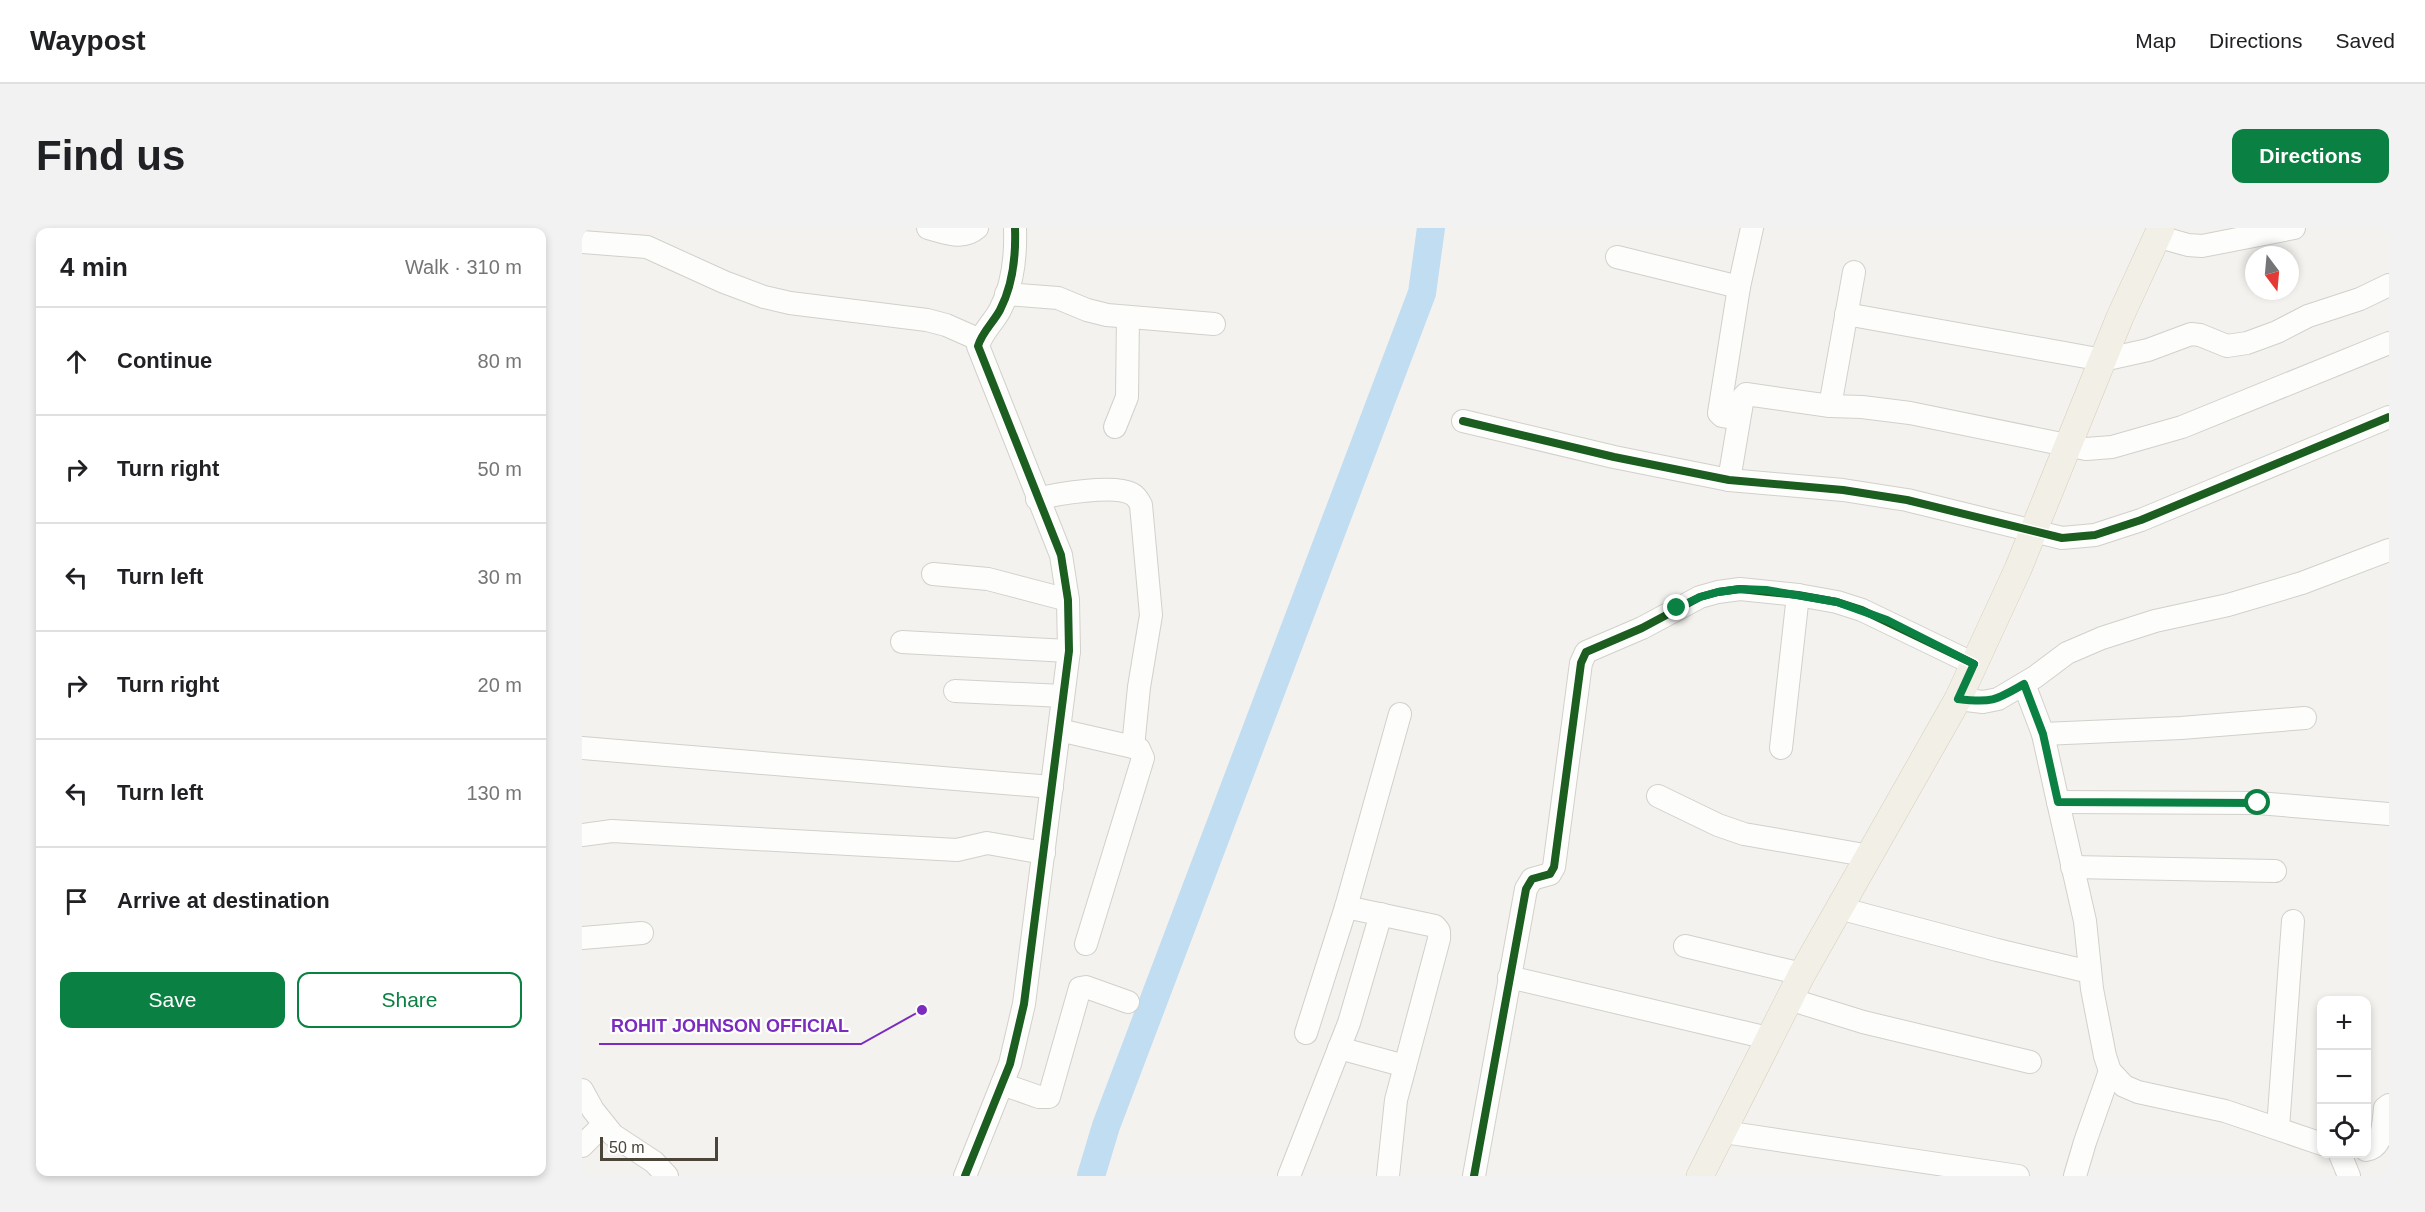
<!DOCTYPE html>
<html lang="en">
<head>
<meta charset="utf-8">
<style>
  body { margin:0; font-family:Helvetica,sans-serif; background:#f2f2f2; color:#202124 }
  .controls { position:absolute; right:18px; bottom:18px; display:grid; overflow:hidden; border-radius:12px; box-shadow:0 3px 9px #0003 }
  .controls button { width:54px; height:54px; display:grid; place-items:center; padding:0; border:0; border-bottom:2px solid #e0e0e0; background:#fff; color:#202124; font:30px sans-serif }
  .compass { position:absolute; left:1663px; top:18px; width:54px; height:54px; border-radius:50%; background:#fff; box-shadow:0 3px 9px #0003; rotate:164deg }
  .scale { position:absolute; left:18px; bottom:15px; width:118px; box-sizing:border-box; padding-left:6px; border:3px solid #4b4439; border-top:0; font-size:16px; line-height:21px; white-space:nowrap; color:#4b4439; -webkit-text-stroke:4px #fff; paint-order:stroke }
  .stop { position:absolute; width:18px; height:18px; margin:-14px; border:4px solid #0b8043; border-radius:50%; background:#fff }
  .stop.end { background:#0b8043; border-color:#fff; box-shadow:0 2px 6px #0008 }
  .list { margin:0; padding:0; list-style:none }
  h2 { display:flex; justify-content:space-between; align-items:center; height:78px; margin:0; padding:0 24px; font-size:26px }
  h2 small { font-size:20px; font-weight:400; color:#757577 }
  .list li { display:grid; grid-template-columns:39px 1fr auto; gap:18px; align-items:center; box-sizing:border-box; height:108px; padding:0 24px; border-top:2px solid #e0e0e0 }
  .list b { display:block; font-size:22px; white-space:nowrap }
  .list em { font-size:20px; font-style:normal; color:#757577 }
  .actions { display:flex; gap:12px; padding:18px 24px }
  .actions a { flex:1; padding:14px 0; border:2px solid #0b8043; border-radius:12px; text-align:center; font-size:21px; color:#0b8043 }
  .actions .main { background:#0b8043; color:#fff }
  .icon { flex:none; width:33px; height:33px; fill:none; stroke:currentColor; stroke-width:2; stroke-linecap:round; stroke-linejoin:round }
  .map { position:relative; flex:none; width:1807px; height:948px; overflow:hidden; border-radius:12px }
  header { display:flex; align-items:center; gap:36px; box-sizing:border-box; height:84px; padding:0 30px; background:#fff; border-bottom:2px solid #e0e0e0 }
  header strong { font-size:28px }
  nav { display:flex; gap:33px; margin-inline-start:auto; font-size:21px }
  .intro { display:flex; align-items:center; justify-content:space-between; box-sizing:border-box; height:144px; padding:0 36px }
  h1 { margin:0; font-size:42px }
  .button { padding:15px 27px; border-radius:12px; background:#0b8043; color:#fff; font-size:21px; font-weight:700 }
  main { display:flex; gap:36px; padding:0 36px }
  aside { flex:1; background:#fff; border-radius:12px; box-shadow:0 3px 9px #0003 }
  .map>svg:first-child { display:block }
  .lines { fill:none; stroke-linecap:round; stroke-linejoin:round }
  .river { stroke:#c0ddf1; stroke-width:28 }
  .minor-casing { stroke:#d2d0cb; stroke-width:24 }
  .major-casing { stroke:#d6cebb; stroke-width:28 }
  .minor { stroke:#fdfdfc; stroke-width:22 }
  .major { stroke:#f2efe6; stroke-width:27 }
  .cycleway-casing { stroke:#fff; stroke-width:11 }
  .cycleway { stroke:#1b5e20; stroke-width:8 }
  .route { stroke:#0b8043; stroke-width:8 }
  .leader { fill:none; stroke:#7b2cbf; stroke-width:2 }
  .callout-dot { fill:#7b2cbf; stroke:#fff; stroke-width:2 }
  .callout-label { font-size:18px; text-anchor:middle; font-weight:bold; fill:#7b2cbf; stroke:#fff; stroke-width:4.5; stroke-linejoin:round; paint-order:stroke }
</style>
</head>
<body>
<header>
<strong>Waypost</strong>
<nav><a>Map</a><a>Directions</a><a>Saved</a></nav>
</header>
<div class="intro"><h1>Find us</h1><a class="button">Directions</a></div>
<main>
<aside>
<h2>4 min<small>Walk · 310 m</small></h2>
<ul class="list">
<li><svg class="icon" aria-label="ahead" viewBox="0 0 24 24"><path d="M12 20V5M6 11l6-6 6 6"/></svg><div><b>Continue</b></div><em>80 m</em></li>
<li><svg class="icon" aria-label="right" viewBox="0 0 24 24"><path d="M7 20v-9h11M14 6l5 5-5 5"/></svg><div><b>Turn right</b></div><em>50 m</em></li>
<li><svg class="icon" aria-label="left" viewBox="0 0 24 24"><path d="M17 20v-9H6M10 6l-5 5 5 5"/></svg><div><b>Turn left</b></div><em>30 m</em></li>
<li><svg class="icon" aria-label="right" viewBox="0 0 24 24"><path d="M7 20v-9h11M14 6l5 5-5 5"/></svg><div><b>Turn right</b></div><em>20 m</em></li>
<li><svg class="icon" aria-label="left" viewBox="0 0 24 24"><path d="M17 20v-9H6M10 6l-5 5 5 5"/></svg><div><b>Turn left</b></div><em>130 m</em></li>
<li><svg class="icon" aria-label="arrive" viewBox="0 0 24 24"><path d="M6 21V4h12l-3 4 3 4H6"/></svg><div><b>Arrive at destination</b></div></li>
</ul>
<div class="actions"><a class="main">Save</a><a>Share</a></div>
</aside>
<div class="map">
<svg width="1807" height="948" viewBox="0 0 1807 948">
  <rect width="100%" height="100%" fill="#f4f2ee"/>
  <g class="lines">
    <!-- river -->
    <polyline class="river" points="509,948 524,898 840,65 849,0"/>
    <!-- minor casing -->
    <g class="minor-casing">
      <g id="minor">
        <path d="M 346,0 C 363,4 380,13 395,0"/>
        <polyline points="1574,8 1606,17 1620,18 1712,0"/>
        <polyline points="0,14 65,19 142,54 182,69 208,75 345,92 364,97 398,112"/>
        <polyline points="1035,29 1157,59"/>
        <polyline points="424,66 476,70 505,82 525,87 632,96"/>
        <polyline points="1264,86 1521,132 1566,122 1609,106 1618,107 1645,118 1665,115 1695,104 1726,88 1778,71 1807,57"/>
        <polyline points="1248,178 1272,44"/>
        <polyline points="1157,191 1140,188 1137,185 1157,59 1170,0"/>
        <polyline points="881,193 1032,229 1147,252 1261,262 1325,272 1480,310 1513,307 1559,292 1807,189"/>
        <polyline points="533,199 545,169 546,89"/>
        <polyline points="1147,252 1161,169 1164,166 1248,178 1280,179 1328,185 1504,221 1530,219 1600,199 1807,115"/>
        <path d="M 455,271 C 474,266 533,256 550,266 C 554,268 557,273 559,277 L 569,387 L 557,459 L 551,519"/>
        <polyline points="351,346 406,351 486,372"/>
        <polyline points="320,414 487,423"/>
        <polyline points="1442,456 1461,506 1476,574 1503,693 1510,761 1523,828 1528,843 1542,858 1556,864 1643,883 1740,916"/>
        <polyline points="373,463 481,468"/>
        <polyline points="1376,471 1401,474 1416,471 1453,449 1485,425 1520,410 1573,393 1646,377 1720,355 1807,322"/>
        <polyline points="477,502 551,519 557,521 561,530 504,716"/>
        <polyline points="1461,506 1599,500 1723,490"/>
        <polyline points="0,520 470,559"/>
        <polyline points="1199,520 1216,367"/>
        <polyline points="1076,568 1136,597 1162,606 1288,628"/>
        <polyline points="1476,574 1676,575 1807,586"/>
        <polyline points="0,607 30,603 375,622 405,615 462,625"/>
        <polyline points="1490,639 1693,643"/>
        <polyline points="764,679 853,698 857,703 857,711 814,872 806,948"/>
        <polyline points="1257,680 1415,722 1508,744"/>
        <polyline points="0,710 60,705"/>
        <polyline points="1103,718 1220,746"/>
        <polyline points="927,749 1186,810"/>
        <polyline points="1207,771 1281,794 1448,834"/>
        <polyline points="724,805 764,679 818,486"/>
        <polyline points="757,820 823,838"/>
        <polyline points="420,856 457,869 467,869 498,760 504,759 546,774"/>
        <polyline points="0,862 11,882 31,907 72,934 85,948"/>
        <polyline points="1696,900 1711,693"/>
        <polyline points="1142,904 1436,948"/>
        <polyline points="0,918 21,897"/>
        <path d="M 1784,922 C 1802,919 1801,895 1803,880 L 1807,877"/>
        <polyline points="1758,926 1767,948"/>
        <path d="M 383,948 L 428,836 L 442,776 L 487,423 L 486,372 L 479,327 L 396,118 C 400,104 411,95 418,82 C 431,57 434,28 433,0"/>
        <polyline points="707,948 767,795 799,686"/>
        <polyline points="892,948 944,661 950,651 968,646 972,639 999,435 1004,424 1060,400 1118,369 1136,364 1158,361 1216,367 1255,374 1280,382 1392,436"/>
        <polyline points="1493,948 1503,914 1528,843"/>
      </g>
    </g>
    <!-- major casing -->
    <g class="major-casing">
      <polyline id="major" points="1118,948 1220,746 1376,471 1436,341 1538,89 1579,0"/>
    </g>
    <!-- minor -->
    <use href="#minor" class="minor"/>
    <!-- major -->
    <use href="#major" class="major"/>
    <!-- cycleway casing -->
    <g class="cycleway-casing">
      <g id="cycleway">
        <polyline points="881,193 1032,229 1147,252 1261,262 1325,272 1480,310 1513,307 1559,292 1807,189"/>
        <path d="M 383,948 L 428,836 L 442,776 L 487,423 L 486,372 L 479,327 L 396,118 C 400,104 411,95 418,82 C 431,57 434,28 433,0"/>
        <polyline points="892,948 944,661 950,651 968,646 972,639 999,435 1004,424 1060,400 1118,369 1136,364 1158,361 1216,367 1255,374 1280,382 1392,436"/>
      </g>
    </g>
    <!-- cycleway -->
    <use href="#cycleway" class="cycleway"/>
  </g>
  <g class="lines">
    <!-- route -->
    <path class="route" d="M 1095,380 L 1118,369 L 1136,364 L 1158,361 L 1184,362 L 1255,374 L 1305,392 L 1392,436 L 1376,471 C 1409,475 1413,473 1442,456 L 1461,506 L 1476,574 L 1676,575"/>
  </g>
  <!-- callouts -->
  <path class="leader" d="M340 782L279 816H17"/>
  <circle class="callout-dot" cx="340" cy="782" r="6"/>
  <g class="callout-label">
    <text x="148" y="804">ROHIT JOHNSON OFFICIAL</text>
  </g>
</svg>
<div class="controls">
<button>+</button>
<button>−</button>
<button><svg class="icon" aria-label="locate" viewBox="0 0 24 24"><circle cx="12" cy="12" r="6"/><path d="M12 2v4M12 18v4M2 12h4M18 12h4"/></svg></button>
</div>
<svg class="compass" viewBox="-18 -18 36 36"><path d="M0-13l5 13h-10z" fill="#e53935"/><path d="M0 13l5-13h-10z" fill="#757577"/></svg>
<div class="scale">50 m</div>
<div class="stop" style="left:1676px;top:575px"></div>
<div class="stop end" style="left:1095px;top:380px"></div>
</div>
</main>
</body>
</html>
